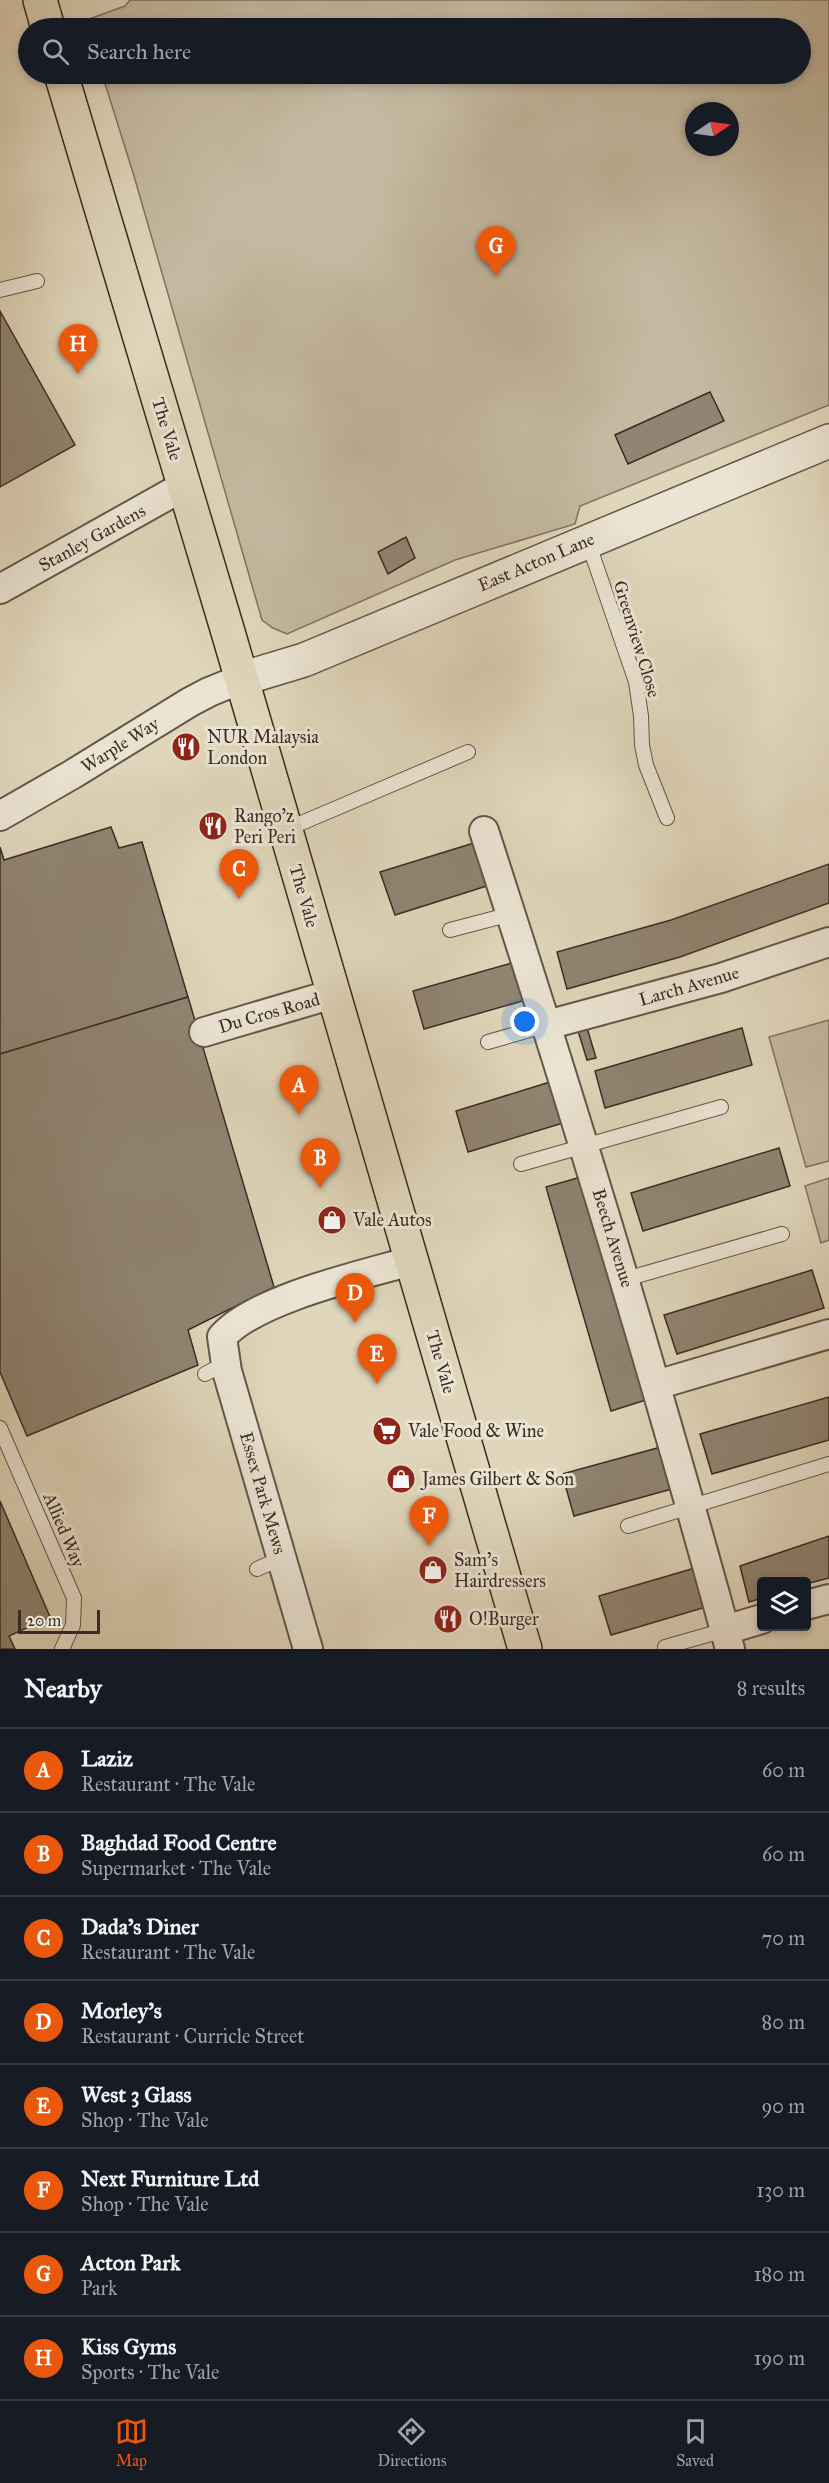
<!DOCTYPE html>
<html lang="en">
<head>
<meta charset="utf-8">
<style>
  body { margin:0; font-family:"IM FELL Great Primer",serif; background:#20242c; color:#f1f3f6 }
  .controls { position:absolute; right:18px; bottom:18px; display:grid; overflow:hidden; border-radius:6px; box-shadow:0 3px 9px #0003 }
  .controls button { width:54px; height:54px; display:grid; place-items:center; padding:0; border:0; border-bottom:2px solid #363941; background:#171b24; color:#f1f3f6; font:30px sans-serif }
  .compass { position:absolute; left:685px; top:102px; width:54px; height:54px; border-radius:50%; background:#171b24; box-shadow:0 3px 9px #0003; rotate:77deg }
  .scale { position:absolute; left:18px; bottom:15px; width:82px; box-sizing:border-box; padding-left:6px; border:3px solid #3a2c23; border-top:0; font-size:16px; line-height:21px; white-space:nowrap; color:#3a2c23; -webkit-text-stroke:4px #ebe4d3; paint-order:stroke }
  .you { position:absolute; left:525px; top:1022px; width:21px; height:21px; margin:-15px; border:4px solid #fff; border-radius:50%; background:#1a73e8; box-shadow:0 0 0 9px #1a73e833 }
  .badge { display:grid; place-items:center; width:39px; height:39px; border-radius:50%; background:#ea580c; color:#fff; font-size:20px; font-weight:700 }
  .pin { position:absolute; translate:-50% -50px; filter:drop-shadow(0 2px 3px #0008) }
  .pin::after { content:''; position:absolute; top:32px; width:21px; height:18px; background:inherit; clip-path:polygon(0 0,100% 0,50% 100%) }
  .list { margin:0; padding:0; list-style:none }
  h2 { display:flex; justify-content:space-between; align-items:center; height:78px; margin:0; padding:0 24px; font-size:26px }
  h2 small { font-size:20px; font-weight:400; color:#9ea1a6 }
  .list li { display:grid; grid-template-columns:39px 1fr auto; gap:18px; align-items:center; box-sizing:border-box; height:84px; padding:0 24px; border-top:2px solid #363941 }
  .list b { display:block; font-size:22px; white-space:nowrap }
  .list p { margin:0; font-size:20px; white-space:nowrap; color:#9ea1a6 }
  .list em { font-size:20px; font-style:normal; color:#9ea1a6 }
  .icon { flex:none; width:33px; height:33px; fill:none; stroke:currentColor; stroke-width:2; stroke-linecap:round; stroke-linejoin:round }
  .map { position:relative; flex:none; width:829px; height:1649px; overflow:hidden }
  .search { position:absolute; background:#171b24; box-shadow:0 3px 9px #0003; left:18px; right:18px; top:18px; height:66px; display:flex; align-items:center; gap:15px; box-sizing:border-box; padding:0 21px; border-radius:33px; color:#9ea1a6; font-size:22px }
  .sheet { height:750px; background:#171b24 }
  nav { display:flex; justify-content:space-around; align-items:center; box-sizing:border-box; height:84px; border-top:2px solid #363941; background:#171b24; font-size:16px; color:#9ea1a6 }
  nav a { display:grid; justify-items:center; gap:3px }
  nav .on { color:#ea580c }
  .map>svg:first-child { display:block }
  .green { fill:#c4b9a1; stroke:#7f7262; stroke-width:1.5; fill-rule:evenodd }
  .building { fill:#908472; stroke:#3a2c23; stroke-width:1.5 }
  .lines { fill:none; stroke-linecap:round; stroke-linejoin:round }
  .service-casing { stroke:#645649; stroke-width:16 }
  .minor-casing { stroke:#645649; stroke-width:32 }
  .tertiary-casing { stroke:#645649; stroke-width:36 }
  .primary-casing { stroke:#3a2c23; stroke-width:36 }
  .service { stroke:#ebe4d3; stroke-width:14 }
  .minor { stroke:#ebe4d3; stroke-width:28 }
  .tertiary { stroke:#ebe4d3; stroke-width:33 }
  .primary { stroke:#e0d6bb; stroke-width:33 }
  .labels { text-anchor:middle; stroke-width:6; stroke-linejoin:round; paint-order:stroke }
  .street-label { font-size:18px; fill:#3a2c23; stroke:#ebe4d3 }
  .poi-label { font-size:18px; fill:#3a2c23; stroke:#ebe4d3; text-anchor:start }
</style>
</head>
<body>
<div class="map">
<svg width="829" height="1649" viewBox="0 0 829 1649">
  <rect width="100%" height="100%" fill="#e0d6bb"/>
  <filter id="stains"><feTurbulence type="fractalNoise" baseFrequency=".00333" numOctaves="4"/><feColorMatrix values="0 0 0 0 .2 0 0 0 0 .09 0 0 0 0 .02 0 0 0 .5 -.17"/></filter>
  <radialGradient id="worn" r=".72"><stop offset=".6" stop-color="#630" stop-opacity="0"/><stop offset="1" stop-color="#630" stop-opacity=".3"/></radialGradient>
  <!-- green -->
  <g class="green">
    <path d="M 130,0 L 829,0 L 829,405 L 580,506 L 575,524 L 455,560 L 287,634 L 273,628 L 262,620 L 134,176 L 102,74 L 800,74 L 800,28 L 91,28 L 89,19 L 125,6 ZM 694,111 L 730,111 L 730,147 L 694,147 Z"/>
    <polygon points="829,1020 829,1161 806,1167 769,1037"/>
    <polygon points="829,1178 829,1240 821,1243 805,1186"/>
  </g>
  <!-- building -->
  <g class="building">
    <polygon points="0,311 75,445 0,487"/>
    <polygon points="710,392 724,421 628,464 615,435"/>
    <polygon points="406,537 415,558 388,574 378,552"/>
    <polygon points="111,827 119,848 142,842 188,997 0,1054 0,847 4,860"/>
    <polygon points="477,842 490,885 395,915 380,872"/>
    <polygon points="829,864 829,903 680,957 567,989 557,952 671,920"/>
    <polygon points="515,962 526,1000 424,1029 413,991"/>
    <polygon points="188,997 274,1287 188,1330 198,1365 27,1436 0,1372 0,1054"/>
    <polygon points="585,1021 596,1058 587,1060 576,1024"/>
    <polygon points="742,1028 752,1065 605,1108 595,1071"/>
    <polygon points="550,1082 563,1123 468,1152 456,1111"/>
    <polygon points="779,1148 790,1186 643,1231 631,1193"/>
    <polygon points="581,1177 646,1400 611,1411 546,1187"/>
    <polygon points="812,1270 824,1308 677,1354 664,1315"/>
    <polygon points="829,1397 829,1440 712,1474 700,1434"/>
    <polygon points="661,1447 672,1489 574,1516 562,1474"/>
    <polygon points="0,1501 50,1617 9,1636 15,1649 0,1649"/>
    <polygon points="829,1536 829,1578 806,1584 806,1582 762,1582 762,1598 749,1602 740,1566"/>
    <polygon points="695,1568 706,1607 611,1635 599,1596"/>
  </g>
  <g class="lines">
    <!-- service casing -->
    <g class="service-casing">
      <g id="service">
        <polyline points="0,290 37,281"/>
        <polyline points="588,542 636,682 641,716 642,745 646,765 667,818"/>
        <polyline points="285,830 468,752"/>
        <polyline points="450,930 511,914"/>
        <polyline points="488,1042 547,1025"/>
        <polyline points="521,1164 721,1107"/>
        <polyline points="626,1279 782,1234"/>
        <polyline points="205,1374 226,1363"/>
        <polyline points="0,1428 74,1598 73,1625 62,1649"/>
        <polyline points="628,1526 829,1464"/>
        <polyline points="257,1569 282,1558"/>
        <polyline points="665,1647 725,1630"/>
      </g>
    </g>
    <!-- minor casing -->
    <g class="minor-casing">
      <g id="minor">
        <polyline points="0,589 184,486"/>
        <polyline points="0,816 73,774 190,702 209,692 241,679"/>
        <path d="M 484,831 C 572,1102 655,1374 730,1649"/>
        <polyline points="547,1025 721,978 829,942"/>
        <polyline points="204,1032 333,994"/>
        <polyline points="656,1385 829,1334"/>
        <polyline points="806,1605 829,1599"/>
        <polyline points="725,1630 762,1619"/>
        <path d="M 308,1649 L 227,1371 L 222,1337 C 255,1299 362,1275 411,1261"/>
      </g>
    </g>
    <!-- tertiary casing -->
    <g class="tertiary-casing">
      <polyline id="tertiary" points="241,679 304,660 829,441"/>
    </g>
    <!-- primary casing -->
    <g class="primary-casing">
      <g id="primary">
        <polyline points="40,0 48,28"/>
        <polyline points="61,74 228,632 525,1649"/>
      </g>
    </g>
    <!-- service -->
    <use href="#service" class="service"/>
    <!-- minor -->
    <use href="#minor" class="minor"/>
    <!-- tertiary -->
    <use href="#tertiary" class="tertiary"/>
    <!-- primary -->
    <use href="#primary" class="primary"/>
  </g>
  <!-- icons -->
  <defs>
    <g id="restaurant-disc" transform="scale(1.5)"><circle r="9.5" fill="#8f2418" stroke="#ebe4d3"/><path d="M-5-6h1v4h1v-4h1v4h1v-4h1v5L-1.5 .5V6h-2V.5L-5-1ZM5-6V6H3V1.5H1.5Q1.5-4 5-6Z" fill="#fff"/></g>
    <g id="shop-disc" transform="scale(1.5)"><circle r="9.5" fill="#8f2418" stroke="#ebe4d3"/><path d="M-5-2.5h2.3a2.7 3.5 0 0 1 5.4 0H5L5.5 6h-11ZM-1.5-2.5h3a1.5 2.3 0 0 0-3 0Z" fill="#fff"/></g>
    <g id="supermarket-disc" transform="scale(1.5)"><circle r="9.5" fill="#8f2418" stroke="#ebe4d3"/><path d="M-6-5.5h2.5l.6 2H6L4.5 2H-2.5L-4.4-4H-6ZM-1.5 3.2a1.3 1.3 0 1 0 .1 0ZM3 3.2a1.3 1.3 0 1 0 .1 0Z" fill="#fff"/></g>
  </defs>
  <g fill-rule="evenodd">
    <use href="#restaurant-disc" x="186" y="747"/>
    <use href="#restaurant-disc" x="213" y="826"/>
    <use href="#shop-disc" x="332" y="1220"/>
    <use href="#supermarket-disc" x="387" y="1431"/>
    <use href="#shop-disc" x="401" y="1479"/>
    <use href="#shop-disc" x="433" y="1570"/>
    <use href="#restaurant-disc" x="448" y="1619"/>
  </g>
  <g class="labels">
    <!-- street labels -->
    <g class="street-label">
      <text transform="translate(167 429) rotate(73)" y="6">The Vale</text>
      <text transform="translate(92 538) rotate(-29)" y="6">Stanley Gardens</text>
      <text transform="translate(536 562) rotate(-23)" y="6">East Acton Lane</text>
      <text transform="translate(637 639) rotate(73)" y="6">Greenview Close</text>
      <text transform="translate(120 745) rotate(-32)" y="6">Warple Way</text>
      <text transform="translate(304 896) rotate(74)" y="6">The Vale</text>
      <text transform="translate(689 986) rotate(-16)" y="6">Larch Avenue</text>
      <text transform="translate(269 1013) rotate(-16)" y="6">Du Cros Road</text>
      <text transform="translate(613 1238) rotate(73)" y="6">Beech Avenue</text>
      <text transform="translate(441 1362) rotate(74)" y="6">The Vale</text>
      <text transform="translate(263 1493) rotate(74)" y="6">Essex Park Mews</text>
      <text transform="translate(64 1530) rotate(67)" y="6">Allied Way</text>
    </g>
    <!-- poi labels -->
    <g class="poi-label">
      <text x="207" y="743">NUR Malaysia<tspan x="207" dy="21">London</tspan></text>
      <text x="234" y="822">Rango'z<tspan x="234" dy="21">Peri Peri</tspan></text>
      <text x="353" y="1226">Vale Autos</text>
      <text x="408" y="1437">Vale Food &amp; Wine</text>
      <text x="422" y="1485">James Gilbert &amp; Son</text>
      <text x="454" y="1566">Sam's<tspan x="454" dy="21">Hairdressers</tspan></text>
      <text x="469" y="1625">O!Burger</text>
    </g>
  </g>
  <rect width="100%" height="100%" filter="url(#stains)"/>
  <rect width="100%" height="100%" fill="url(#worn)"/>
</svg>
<div class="controls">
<button><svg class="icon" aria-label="layers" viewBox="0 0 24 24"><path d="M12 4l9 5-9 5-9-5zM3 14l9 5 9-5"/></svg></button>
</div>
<svg class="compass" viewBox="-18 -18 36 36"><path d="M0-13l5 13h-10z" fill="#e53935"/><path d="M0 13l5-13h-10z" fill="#9ea1a6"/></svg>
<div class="scale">20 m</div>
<div class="you"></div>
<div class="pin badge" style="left:299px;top:1115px">A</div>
<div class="pin badge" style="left:320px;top:1188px">B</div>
<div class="pin badge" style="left:239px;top:899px">C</div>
<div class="pin badge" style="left:355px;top:1323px">D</div>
<div class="pin badge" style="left:377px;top:1384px">E</div>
<div class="pin badge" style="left:429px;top:1546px">F</div>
<div class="pin badge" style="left:496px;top:276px">G</div>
<div class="pin badge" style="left:78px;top:374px">H</div>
<div class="search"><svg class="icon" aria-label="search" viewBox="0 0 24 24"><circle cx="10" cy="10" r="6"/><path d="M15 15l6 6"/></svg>Search here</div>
</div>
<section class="sheet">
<h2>Nearby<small>8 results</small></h2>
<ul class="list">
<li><span class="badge">A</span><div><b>Laziz</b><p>Restaurant · The Vale</p></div><em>60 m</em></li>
<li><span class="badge">B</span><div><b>Baghdad Food Centre</b><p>Supermarket · The Vale</p></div><em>60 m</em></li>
<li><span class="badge">C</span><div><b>Dada's Diner</b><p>Restaurant · The Vale</p></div><em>70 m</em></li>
<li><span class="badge">D</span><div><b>Morley's</b><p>Restaurant · Curricle Street</p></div><em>80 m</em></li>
<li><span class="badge">E</span><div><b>West 3 Glass</b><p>Shop · The Vale</p></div><em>90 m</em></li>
<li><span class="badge">F</span><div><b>Next Furniture Ltd</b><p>Shop · The Vale</p></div><em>130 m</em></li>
<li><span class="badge">G</span><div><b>Acton Park</b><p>Park</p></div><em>180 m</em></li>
<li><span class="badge">H</span><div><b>Kiss Gyms</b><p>Sports · The Vale</p></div><em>190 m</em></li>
</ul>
</section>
<nav>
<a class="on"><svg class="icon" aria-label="map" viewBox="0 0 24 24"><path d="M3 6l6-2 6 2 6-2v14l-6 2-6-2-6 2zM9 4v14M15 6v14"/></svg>Map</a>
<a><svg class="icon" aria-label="directions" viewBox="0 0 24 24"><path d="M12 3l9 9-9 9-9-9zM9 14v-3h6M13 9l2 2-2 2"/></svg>Directions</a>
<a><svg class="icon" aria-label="saved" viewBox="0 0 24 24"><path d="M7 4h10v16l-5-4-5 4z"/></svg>Saved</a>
</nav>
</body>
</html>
